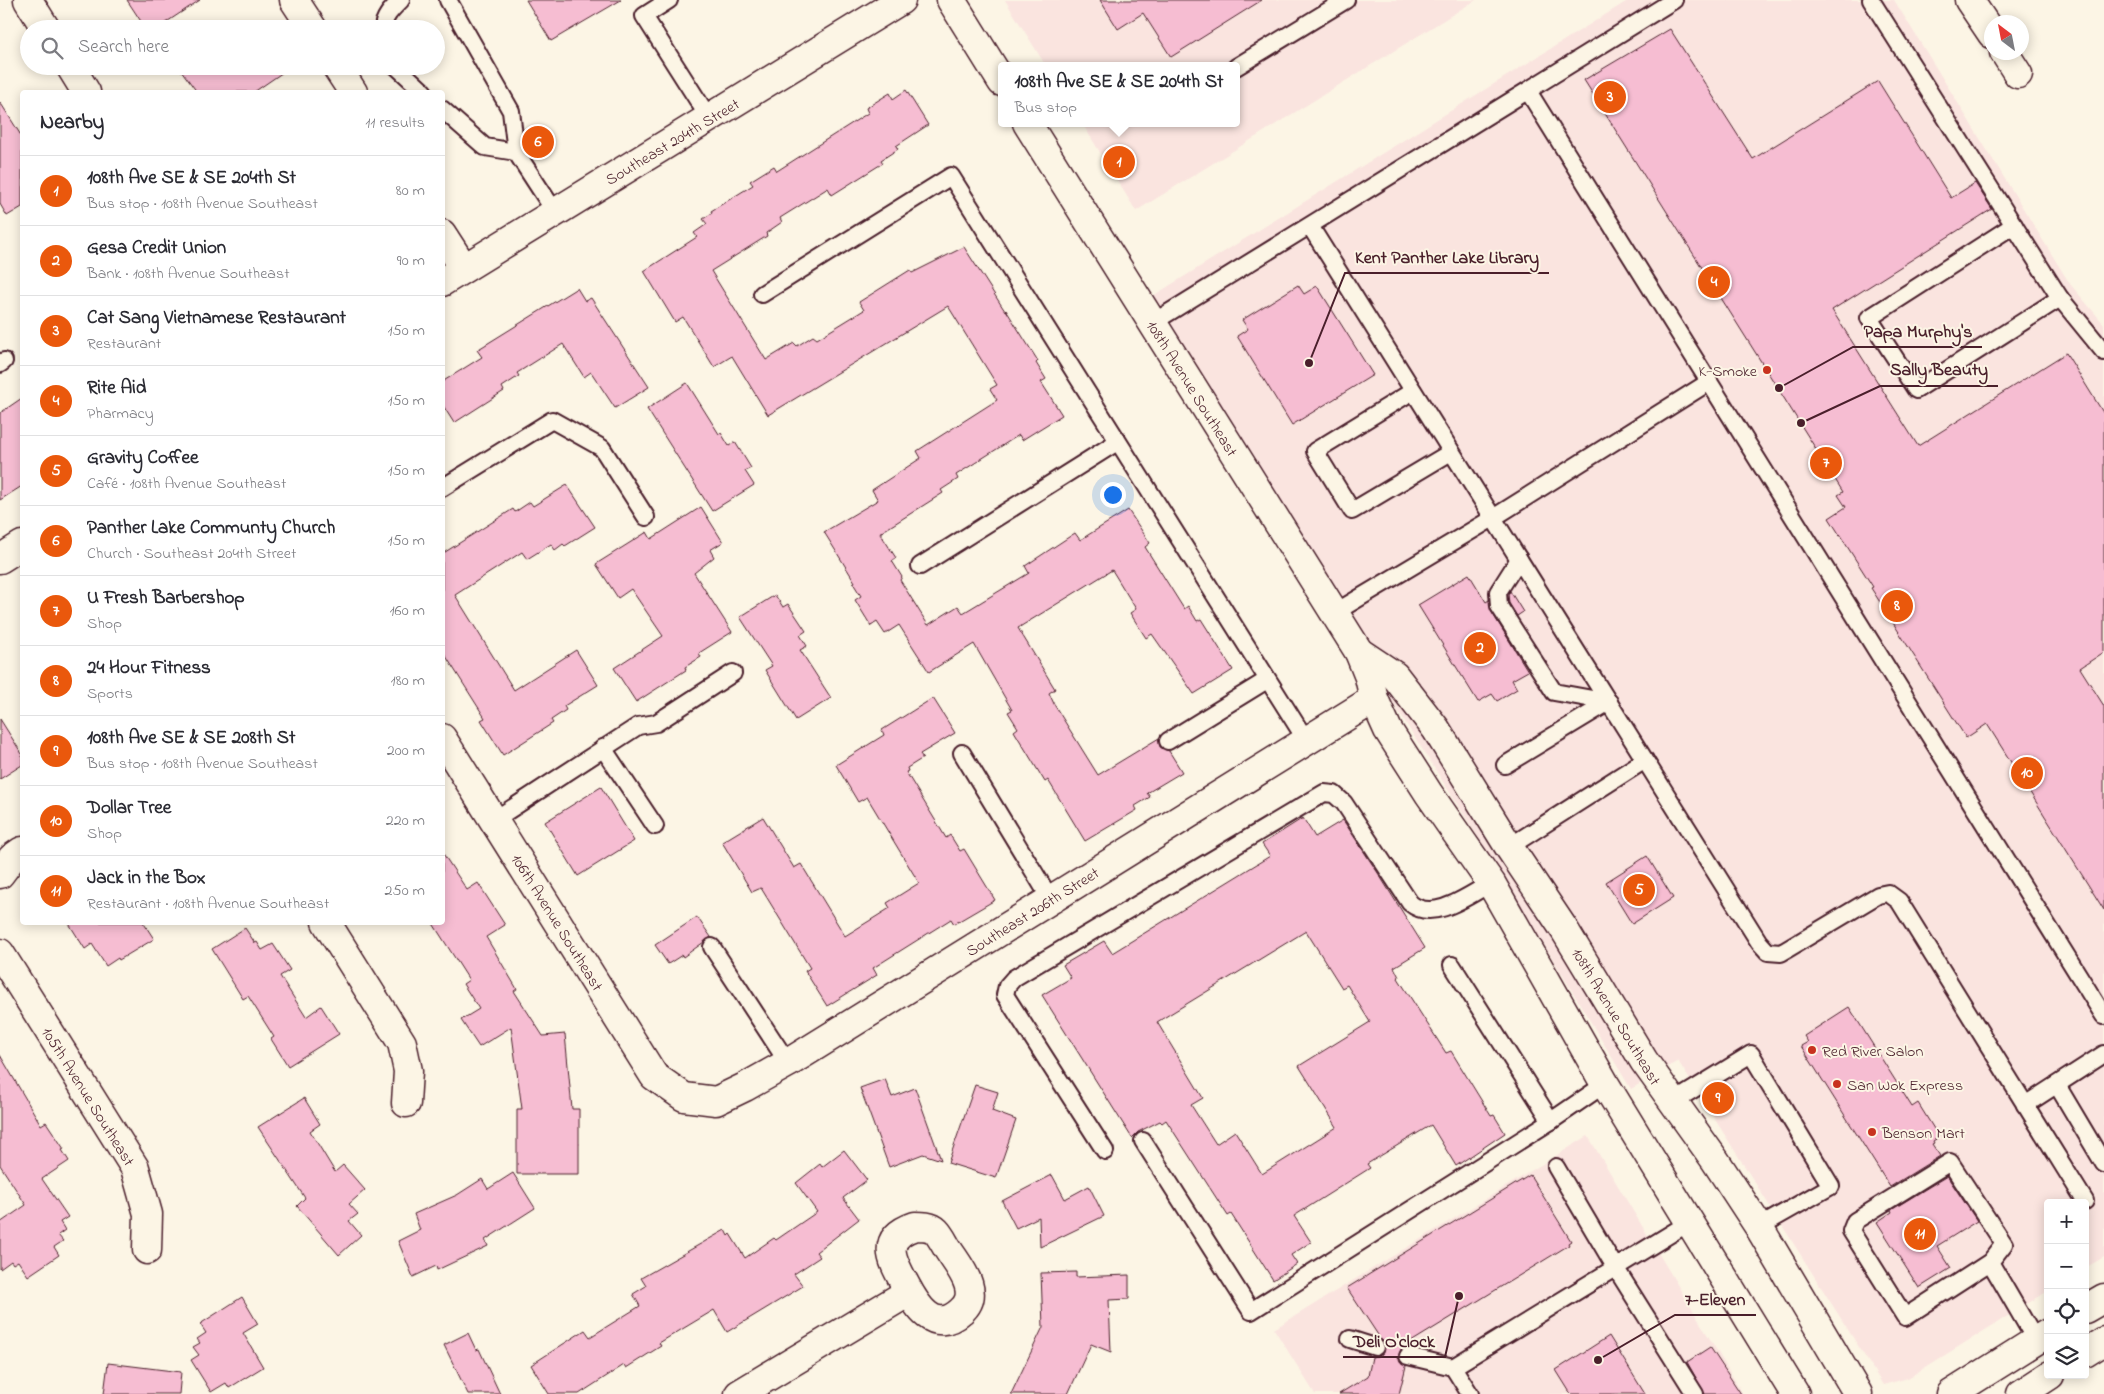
<!DOCTYPE html>
<html lang="en">
<head>
<meta charset="utf-8">
<style>
  body { margin:0; font-family:"Indie Flower",sans-serif; background:#f7f7f7; color:#2b2b33 }
  .controls { position:absolute; right:15px; bottom:15px; display:grid; overflow:hidden; border-radius:5px; box-shadow:0 2px 12px #0003 }
  .controls button { width:45px; height:45px; display:grid; place-items:center; padding:0; border:0; border-bottom:1px solid #e1e1e2; background:#fff; color:#2b2b33; font:25px sans-serif }
  .compass { position:absolute; left:1984px; top:15px; width:45px; height:45px; border-radius:50%; background:#fff; box-shadow:0 2px 12px #0003; rotate:328deg }
  .you { position:absolute; left:1112px; top:494px; width:18px; height:18px; margin:-12px; border:4px solid #fff; border-radius:50%; background:#1a73e8; box-shadow:0 0 0 8px #1a73e833 }
  .badge { display:grid; place-items:center; width:32px; height:32px; border-radius:50%; background:#ea580c; color:#fff; font-size:16px; font-weight:700 }
  .pin { position:absolute; translate:-50% -50%; border:2px solid #fff; box-shadow:0 1px 5px #0006 }
  .popup { position:absolute; left:998px; top:62px; width:242px; height:65px; box-sizing:border-box; display:grid; place-content:center; border-radius:5px; background:#fff; filter:drop-shadow(0 1px 4px #0005); font-size:16px; white-space:nowrap; color:#7c7c81 }
  .popup b { font-size:19px; color:#2b2b33 }
  .popup::after { content:''; position:absolute; left:50%; top:100%; margin-left:-10px; border:10px solid transparent; border-top-color:#fff }
  .list { margin:0; padding:0; list-style:none }
  h2 { display:flex; justify-content:space-between; align-items:center; height:65px; margin:0; padding:0 20px; font-size:21px }
  h2 small { font-size:16px; font-weight:400; color:#7c7c81 }
  .list li { display:grid; grid-template-columns:32px 1fr auto; gap:15px; align-items:center; box-sizing:border-box; height:70px; padding:0 20px; border-top:1px solid #e1e1e2 }
  .list b { display:block; font-size:19px; white-space:nowrap }
  .list p { margin:0; font-size:16px; white-space:nowrap; color:#7c7c81 }
  .list em { font-size:16px; font-style:normal; color:#7c7c81 }
  .icon { flex:none; width:28px; height:28px; fill:none; stroke:currentColor; stroke-width:2; stroke-linecap:round; stroke-linejoin:round }
  .map { position:relative; flex:none; width:2104px; height:1394px; overflow:hidden }
  .search { position:absolute; background:#fff; box-shadow:0 2px 12px #0003; left:20px; top:20px; width:425px; height:55px; display:flex; align-items:center; gap:12px; box-sizing:border-box; padding:0 18px; border-radius:28px; color:#7c7c81; font-size:19px }
  .panel { position:absolute; background:#fff; box-shadow:0 2px 12px #0003; left:20px; top:90px; width:425px; height:835px; border-radius:5px }
  .map>svg:first-child { display:block }
  .built { fill:#fae4df }
  .building { fill:#f6bdd2; stroke:#4a1f2b; fill-rule:evenodd }
  .lines { fill:none; stroke-linecap:round; stroke-linejoin:round }
  .lane-casing { stroke:#4a1f2b; stroke-width:20 }
  .street-casing { stroke:#4a1f2b; stroke-width:31 }
  .secondary-casing { stroke:#4a1f2b; stroke-width:31 }
  .primary-casing { stroke:#4a1f2b; stroke-width:31 }
  .lane { stroke:#fcf5e5; stroke-width:16 }
  .street { stroke:#fcf5e5; stroke-width:28 }
  .secondary { stroke:#fcf5e5; stroke-width:28 }
  .primary { stroke:#fcf5e5; stroke-width:28 }
  .poi-dot { fill:#c8321e; stroke:#fcf5e5; stroke-width:2 }
  .labels { text-anchor:middle; stroke-width:4; stroke-linejoin:round; paint-order:stroke }
  .street-label { font-size:16px; fill:#4a1f2b; stroke:#fcf5e5 }
  .poi-label { font-size:16px; fill:#4a1f2b; stroke:#fcf5e5; text-anchor:start }
  .leader { fill:none; stroke:#4a1f2b; stroke-width:2 }
  .callout-dot { fill:#4a1f2b; stroke:#fcf5e5; stroke-width:2 }
  .callout-label { font-size:18px; text-anchor:middle; font-weight:bold; fill:#4a1f2b; stroke:#fcf5e5; stroke-width:4; stroke-linejoin:round; paint-order:stroke }
</style>
</head>
<body>
<div class="map">
<svg width="2104" height="1394" viewBox="0 0 2104 1394">
  <rect width="100%" height="100%" fill="#fcf5e5"/>
  <filter id="ink" filterUnits="userSpaceOnUse"><feTurbulence type="fractalNoise" baseFrequency=".02" numOctaves="2"/><feDisplacementMap in="SourceGraphic" scale="10" xChannelSelector="R" yChannelSelector="G"/><feConvolveMatrix kernelMatrix="1 2 1 2 8 2 1 2 1" color-interpolation-filters="sRGB"/></filter>
  <g filter="url(#ink)">
    <!-- built -->
    <g class="built">
      <polygon points="1005,0 1476,0 1136,211 1082,123 1236,123 1236,66 1046,66"/>
      <polygon points="1629,0 1894,0 2070,284 2104,324 2104,1257 2085,1268 2085,1203 2048,1203 2048,1291 1908,1378 1883,1385 1678,1061 1631,1089 1504,878 1140,304"/>
      <polygon points="1588,1136 1743,1394 1315,1394 1274,1329"/>
    </g>
    <!-- building -->
    <g class="building">
      <polygon points="127,0 200,0 156,29 146,29"/>
      <polygon points="526,0 621,0 551,41"/>
      <polygon points="1100,0 1262,0 1171,57 1143,13 1118,29"/>
      <polygon points="1670,29 1753,159 1878,81 1951,198 1975,183 1992,209 1832,310 1918,446 2066,353 2104,414 2104,652 2080,668 2104,706 2104,910 1987,724 1966,738 1871,588 1873,587 1829,518 1846,507 1838,495 1843,492 1584,80"/>
      <polygon points="178,66 292,66 254,92 197,92"/>
      <polygon points="906,90 928,125 896,146 898,149 881,160 883,163 832,195 828,188 780,218 782,222 766,233 767,236 711,271 766,360 794,343 797,346 813,336 817,339 864,310 859,302 910,270 912,273 964,247 1005,311 1006,310 1038,361 1036,363 1046,379 1041,382 1062,415 1022,440 1019,435 956,475 958,479 941,490 943,493 880,533 896,558 892,561 902,577 900,580 928,625 958,606 963,613 1029,573 1025,566 1075,533 1080,540 1128,510 1150,543 1145,547 1184,609 1188,606 1197,621 1201,619 1233,670 1194,694 1152,634 1146,638 1130,613 1136,609 1112,570 1018,628 1055,689 1049,693 1055,706 1098,775 1159,738 1160,747 1169,751 1182,772 1147,793 1150,797 1135,806 1137,810 1085,841 1048,780 1045,782 1014,731 1018,728 1008,712 1012,710 974,644 929,672 899,625 885,634 877,622 871,626 855,600 861,596 853,583 855,582 824,532 878,500 872,490 921,458 917,451 997,400 990,389 997,385 948,306 768,415 732,356 714,367 683,317 675,322 644,271 697,237 694,233 707,224 703,219 712,213 711,211 753,185 750,181 774,166 777,171 868,113 866,108 890,93 893,99"/>
      <polygon points="0,102 22,137 22,207 7,216 0,204"/>
      <polygon points="1298,285 1304,294 1317,286 1373,375 1292,425 1237,336 1248,329 1242,320"/>
      <polygon points="577,288 585,301 591,298 649,387 615,408 591,372 584,377 563,344 517,373 519,376 502,387 504,391 454,423 442,404 442,382 482,357 477,350"/>
      <polygon points="687,383 719,434 721,433 729,446 735,442 751,468 745,471 754,485 712,511 647,409"/>
      <polygon points="22,398 22,486 0,500 0,413"/>
      <polygon points="567,485 595,527 565,546 563,544 555,550 551,544 527,559 522,552 455,595 514,690 576,650 598,685 564,706 566,710 551,720 553,723 503,755 481,720 485,718 442,650 442,554 513,509 515,512 530,502 533,506"/>
      <polygon points="701,507 723,542 710,550 714,557 694,573 732,632 699,653 701,657 685,667 686,670 636,702 614,668 663,636 631,589 618,598 596,564 647,532 651,539"/>
      <polygon points="1469,574 1486,602 1489,600 1491,611 1528,671 1512,680 1517,689 1497,701 1492,694 1478,702 1418,605"/>
      <polygon points="1510,591 1523,612 1517,616 1509,603 1508,595"/>
      <polygon points="775,595 783,607 788,604 806,631 800,635 807,646 800,650 831,698 796,720 765,670 772,666 740,617"/>
      <polygon points="933,698 955,733 920,754 923,758 907,768 908,771 906,772 946,838 950,835 960,851 964,849 995,900 954,924 951,919 873,968 877,975 827,1006 805,971 810,968 761,888 752,892 722,842 763,817 794,868 801,864 845,936 890,908 887,903 919,883 867,797 858,802 836,765 884,735 882,730"/>
      <polygon points="0,719 22,754 22,765 0,779"/>
      <polygon points="601,787 634,841 578,876 545,822"/>
      <path d="M 1303,818 L 1315,837 L 1343,820 L 1378,873 L 1425,948 L 1394,967 L 1399,977 L 1398,978 L 1446,1053 L 1451,1051 L 1491,1116 L 1494,1115 L 1505,1133 L 1456,1166 L 1431,1125 L 1367,1164 L 1370,1168 L 1294,1216 L 1311,1242 L 1291,1255 L 1297,1264 L 1273,1280 L 1231,1214 L 1228,1216 L 1166,1120 L 1162,1123 L 1160,1121 L 1138,1132 L 1132,1138 L 1042,995 L 1071,978 L 1063,965 L 1104,941 L 1112,953 L 1270,856 L 1262,844 ZM 1306,931 L 1342,988 L 1347,985 L 1370,1022 L 1299,1066 L 1337,1127 L 1262,1174 L 1235,1131 L 1216,1144 L 1191,1105 L 1203,1098 L 1157,1022 Z"/>
      <polygon points="442,852 467,890 478,883 505,925 486,937 517,989 514,991 543,1036 565,1034 572,1109 579,1109 579,1174 517,1174 517,1109 522,1109 511,1027 479,1047 461,1020 479,1009 463,984 469,980 432,922 442,922"/>
      <polygon points="1647,856 1673,898 1632,924 1606,882"/>
      <polygon points="697,917 711,937 683,957 682,955 668,964 655,945"/>
      <polygon points="68,922 143,922 154,939 119,960 118,958 106,966 92,944 85,949"/>
      <polygon points="245,928 255,943 257,942 262,950 273,944 290,970 280,976 306,1017 321,1006 339,1034 288,1066 271,1039 274,1037 248,996 243,999 212,949"/>
      <polygon points="1849,1007 1912,1107 1918,1103 1939,1137 1933,1141 1934,1143 1932,1144 1940,1156 1890,1187 1801,1046 1808,1042 1804,1036"/>
      <polygon points="0,1055 41,1125 46,1122 64,1149 62,1150 69,1161 42,1179 68,1217 60,1222 65,1230 58,1235 63,1241 54,1247 59,1255 28,1276 18,1261 13,1264 11,1261 0,1269 0,1223 26,1205 0,1165"/>
      <polygon points="885,1079 892,1097 915,1088 941,1160 923,1154 889,1167 860,1088"/>
      <polygon points="975,1085 998,1092 992,1111 1016,1120 996,1178 948,1163"/>
      <polygon points="304,1098 320,1124 310,1131 335,1172 343,1165 365,1190 349,1204 358,1214 349,1221 361,1235 339,1255 297,1206 305,1198 258,1127"/>
      <polygon points="844,1150 867,1180 843,1198 859,1219 816,1252 820,1257 794,1274 803,1286 727,1332 714,1310 659,1343 661,1346 626,1368 624,1365 579,1394 549,1394 531,1365 585,1330 590,1337 640,1306 633,1294 646,1286 641,1278 725,1230 728,1236 730,1234 745,1258 774,1238 776,1240 817,1212 796,1183 820,1164 822,1167"/>
      <polygon points="513,1173 535,1208 485,1240 488,1246 437,1270 436,1266 413,1277 398,1241 420,1230 414,1214 457,1195 482,1179 488,1189"/>
      <polygon points="1052,1175 1065,1199 1089,1186 1104,1216 1040,1247 1039,1217 1016,1228 1002,1201"/>
      <polygon points="1530,1175 1571,1241 1568,1243 1569,1245 1411,1342 1410,1346 1401,1349 1398,1358 1406,1366 1399,1394 1339,1394 1368,1376 1372,1357 1381,1355 1385,1350 1383,1341 1377,1337 1378,1335 1347,1288"/>
      <polygon points="1947,1176 1977,1221 1937,1246 1951,1268 1919,1288 1877,1222 1892,1212 1891,1210"/>
      <polygon points="1076,1272 1076,1277 1129,1275 1129,1299 1109,1300 1111,1352 1091,1344 1068,1394 1011,1394 1043,1327 1041,1273"/>
      <polygon points="242,1297 258,1324 243,1333 263,1367 229,1388 226,1383 211,1392 191,1360 199,1355 193,1347 200,1343 197,1339 206,1333 200,1324"/>
      <polygon points="468,1333 476,1350 479,1349 500,1394 468,1394 444,1345"/>
      <polygon points="1609,1336 1645,1394 1571,1394 1556,1370"/>
      <polygon points="1710,1347 1741,1394 1705,1394 1687,1362"/>
      <polygon points="108,1363 181,1372 179,1394 104,1394"/>
    </g>
    <g class="lines">
      <!-- lane casing -->
      <g class="lane-casing">
        <g id="lane">
          <polyline points="448,0 511,111 516,152 555,212"/>
          <polyline points="669,0 644,16 709,118"/>
          <polyline points="1871,0 2060,298 2104,352"/>
          <path d="M 383,29 C 383,17 393,8 401,0"/>
          <polyline points="396,66 424,92"/>
          <polyline points="1236,67 1346,0"/>
          <polyline points="1528,91 2104,1016"/>
          <polyline points="442,109 485,147 516,152"/>
          <polyline points="2014,225 1869,318 1916,390 2060,298"/>
          <polyline points="1310,226 1759,942 1768,952 1781,953 1878,895 1888,893 1899,901 2085,1201"/>
          <polyline points="762,294 951,176 1306,740"/>
          <polyline points="1152,323 1674,0"/>
          <polyline points="0,364 4,361"/>
          <polyline points="1413,391 1315,451 1352,511 1451,452"/>
          <polyline points="442,488 552,420 602,448 646,517"/>
          <polyline points="1519,559 1498,592 1499,606 1554,692 1609,702"/>
          <polyline points="920,566 1117,442"/>
          <polyline points="1334,613 1493,518 1709,382"/>
          <polyline points="1168,741 1267,680"/>
          <polyline points="603,748 655,826"/>
          <polyline points="962,753 1051,900"/>
          <polyline points="1505,765 1609,702"/>
          <polyline points="494,820 638,726 656,723 733,673"/>
          <polyline points="1509,847 1645,760"/>
          <polyline points="712,947 788,1063"/>
          <polyline points="1452,965 1551,1121"/>
          <polyline points="2057,1085 2104,1164"/>
          <polyline points="1673,1102 1751,1054 1831,1186 1759,1227"/>
          <polyline points="2025,1105 2104,1054"/>
          <polyline points="1143,1141 1251,1311 1551,1121 1605,1084"/>
          <path d="M 1105,1151 L 1005,995 L 1007,986 L 1014,978 L 1324,793 L 1334,794 L 1344,803 L 1410,903 C 1433,923 1469,895 1491,883"/>
          <polyline points="1556,1167 1615,1267 1695,1394"/>
          <polyline points="1990,1262 2004,1244 1950,1162 1855,1221 1851,1231 1905,1317 1990,1262 2036,1341"/>
          <polyline points="1350,1339 1375,1347"/>
          <polyline points="1408,1356 1453,1367"/>
          <polyline points="1470,1394 1453,1367 1690,1222"/>
        </g>
      </g>
      <!-- street casing -->
      <g class="street-casing">
        <g id="street">
          <polyline points="28,0 46,29"/>
          <polyline points="294,0 313,29"/>
          <polyline points="1969,0 1992,34"/>
          <polyline points="2004,52 2018,74"/>
          <polyline points="70,66 86,92"/>
          <polyline points="336,66 353,92"/>
          <polyline points="442,234 464,268"/>
          <polyline points="442,282 901,0"/>
          <polyline points="0,559 22,545"/>
          <polyline points="442,738 654,1076 684,1097 716,1101 745,1087 788,1063 1374,699"/>
          <polyline points="0,874 12,858 22,851"/>
          <polyline points="326,922 402,1043 408,1071 406,1103"/>
          <polyline points="0,953 135,1168 148,1214 147,1250"/>
          <path d="M 915,1226 C 922,1226 931,1226 936,1231 C 941,1236 945,1245 949,1251 C 960,1268 982,1293 961,1311 C 934,1336 916,1305 905,1284 C 892,1260 879,1238 915,1226 Z"/>
          <polyline points="739,1394 909,1292"/>
        </g>
      </g>
      <!-- secondary casing -->
      <g class="secondary-casing">
        <g id="secondary">
          <polyline points="2085,1309 2104,1298"/>
          <polyline points="2085,1353 2104,1341"/>
          <polyline points="1951,1394 2048,1333"/>
          <polyline points="2021,1394 2050,1375"/>
        </g>
      </g>
      <!-- primary casing -->
      <g class="primary-casing">
        <g id="primary">
          <polyline points="951,0 1002,82"/>
          <polyline points="1027,123 1359,652 1369,677 1374,699 1388,730 1429,794 1491,883 1605,1084 1795,1394"/>
          <polyline points="1359,652 1395,676 1436,729 1509,847 1564,929 1644,1061 1715,1160 1759,1227 1858,1394"/>
        </g>
      </g>
      <!-- lane -->
      <use href="#lane" class="lane"/>
      <!-- street -->
      <use href="#street" class="street"/>
      <!-- secondary -->
      <use href="#secondary" class="secondary"/>
      <!-- primary -->
      <use href="#primary" class="primary"/>
    </g>
  </g>
  <!-- markers -->
  <g class="poi-dot">
    <circle cx="1767" cy="370" r="5"/>
    <circle cx="1812" cy="1050" r="5"/>
    <circle cx="1837" cy="1084" r="5"/>
    <circle cx="1872" cy="1132" r="5"/>
  </g>
  <g class="labels">
    <!-- street labels -->
    <g class="street-label">
      <text transform="translate(672 141) rotate(-31)" y="6">Southeast 204th Street</text>
      <text transform="translate(1193 388) rotate(58)" y="6">108th Avenue Southeast</text>
      <text transform="translate(1032 911) rotate(-32)" y="6">Southeast 206th Street</text>
      <text transform="translate(558 922) rotate(58)" y="6">106th Avenue Southeast</text>
      <text transform="translate(1617 1016) rotate(59)" y="6">108th Avenue Southeast</text>
      <text transform="translate(89 1096) rotate(58)" y="6">105th Avenue Southeast</text>
    </g>
    <!-- poi labels -->
    <g class="poi-label">
      <text x="1757" y="376" text-anchor="end">K-Smoke</text>
      <text x="1822" y="1056">Red River Salon</text>
      <text x="1847" y="1090">San Wok Express</text>
      <text x="1882" y="1138">Benson Mart</text>
    </g>
  </g>
  <!-- callouts -->
  <path class="leader" d="M1309 363L1345 273H1549M1779 388L1853 347H1982M1801 423L1880 386H1998M1598 1360L1675 1315H1756M1459 1296L1445 1357H1343"/>
  <g class="callout-dot">
    <circle cx="1309" cy="363" r="5"/>
    <circle cx="1779" cy="388" r="5"/>
    <circle cx="1801" cy="423" r="5"/>
    <circle cx="1598" cy="1360" r="5"/>
    <circle cx="1459" cy="1296" r="5"/>
  </g>
  <g class="callout-label">
    <text x="1447" y="263">Kent Panther Lake Library</text>
    <text x="1918" y="337">Papa Murphy's</text>
    <text x="1939" y="375">Sally Beauty</text>
    <text x="1715" y="1305">7-Eleven</text>
    <text x="1394" y="1347">Deli O'clock</text>
  </g>
</svg>
<div class="controls">
<button>+</button>
<button>−</button>
<button><svg class="icon" aria-label="locate" viewBox="0 0 24 24"><circle cx="12" cy="12" r="6"/><path d="M12 2v4M12 18v4M2 12h4M18 12h4"/></svg></button>
<button><svg class="icon" aria-label="layers" viewBox="0 0 24 24"><path d="M12 4l9 5-9 5-9-5zM3 14l9 5 9-5"/></svg></button>
</div>
<svg class="compass" viewBox="-18 -18 36 36"><path d="M0-13l5 13h-10z" fill="#e53935"/><path d="M0 13l5-13h-10z" fill="#7c7c81"/></svg>
<div class="you"></div>
<div class="pin badge" style="left:1119px;top:162px">1</div>
<div class="popup"><b>108th Ave SE &amp; SE 204th St</b>Bus stop</div>
<div class="pin badge" style="left:1480px;top:648px">2</div>
<div class="pin badge" style="left:1610px;top:97px">3</div>
<div class="pin badge" style="left:1714px;top:282px">4</div>
<div class="pin badge" style="left:1639px;top:890px">5</div>
<div class="pin badge" style="left:538px;top:142px">6</div>
<div class="pin badge" style="left:1826px;top:463px">7</div>
<div class="pin badge" style="left:1897px;top:606px">8</div>
<div class="pin badge" style="left:1718px;top:1098px">9</div>
<div class="pin badge" style="left:2027px;top:773px">10</div>
<div class="pin badge" style="left:1920px;top:1234px">11</div>
<div class="search"><svg class="icon" aria-label="search" viewBox="0 0 24 24"><circle cx="10" cy="10" r="6"/><path d="M15 15l6 6"/></svg>Search here</div>
<section class="panel">
<h2>Nearby<small>11 results</small></h2>
<ul class="list">
<li><span class="badge">1</span><div><b>108th Ave SE &amp; SE 204th St</b><p>Bus stop · 108th Avenue Southeast</p></div><em>80 m</em></li>
<li><span class="badge">2</span><div><b>Gesa Credit Union</b><p>Bank · 108th Avenue Southeast</p></div><em>90 m</em></li>
<li><span class="badge">3</span><div><b>Cat Sang Vietnamese Restaurant</b><p>Restaurant</p></div><em>150 m</em></li>
<li><span class="badge">4</span><div><b>Rite Aid</b><p>Pharmacy</p></div><em>150 m</em></li>
<li><span class="badge">5</span><div><b>Gravity Coffee</b><p>Café · 108th Avenue Southeast</p></div><em>150 m</em></li>
<li><span class="badge">6</span><div><b>Panther Lake Communty Church</b><p>Church · Southeast 204th Street</p></div><em>150 m</em></li>
<li><span class="badge">7</span><div><b>U Fresh Barbershop</b><p>Shop</p></div><em>160 m</em></li>
<li><span class="badge">8</span><div><b>24 Hour Fitness</b><p>Sports</p></div><em>180 m</em></li>
<li><span class="badge">9</span><div><b>108th Ave SE &amp; SE 208th St</b><p>Bus stop · 108th Avenue Southeast</p></div><em>200 m</em></li>
<li><span class="badge">10</span><div><b>Dollar Tree</b><p>Shop</p></div><em>220 m</em></li>
<li><span class="badge">11</span><div><b>Jack in the Box</b><p>Restaurant · 108th Avenue Southeast</p></div><em>250 m</em></li>
</ul>
</section>
</div>
</body>
</html>
